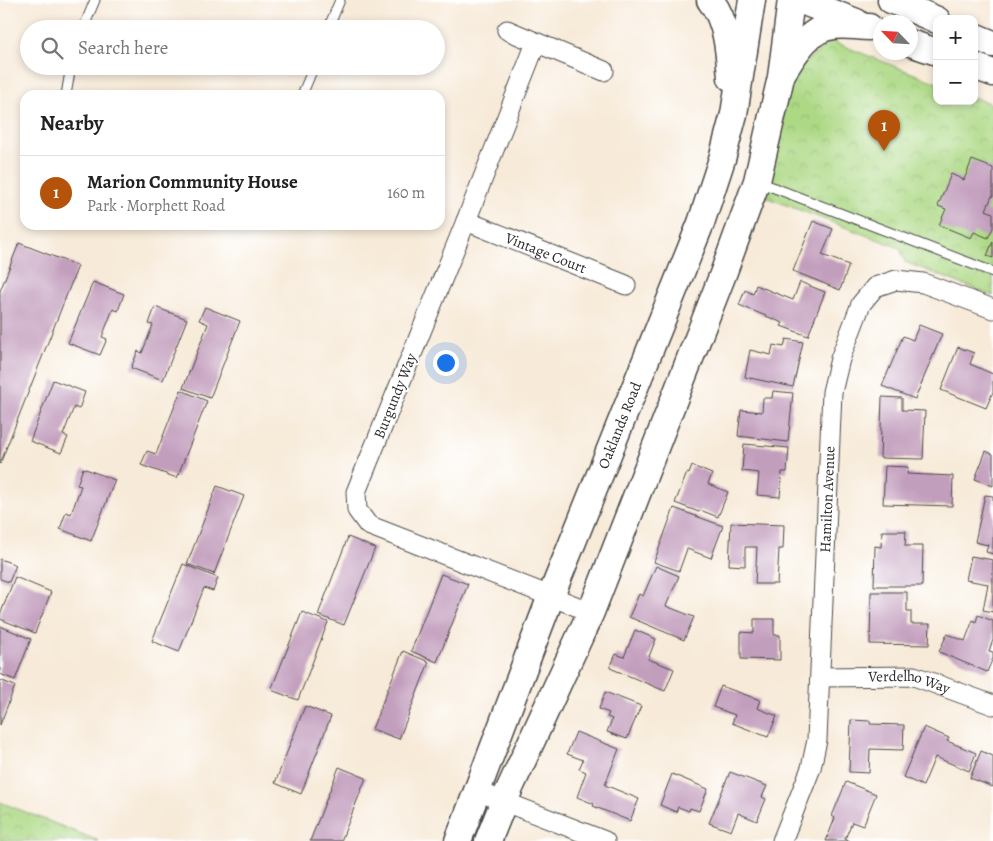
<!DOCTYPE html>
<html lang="en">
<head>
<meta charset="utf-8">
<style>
  body { margin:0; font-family:Alegreya,serif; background:#f6f6f6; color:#222 }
  .controls { position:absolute; right:15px; top:15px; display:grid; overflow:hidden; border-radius:10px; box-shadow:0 2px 8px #0003 }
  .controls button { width:45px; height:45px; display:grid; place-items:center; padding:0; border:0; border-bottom:1px solid #e0e0e0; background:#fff; color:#222; font:25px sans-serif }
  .compass { position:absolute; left:873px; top:15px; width:45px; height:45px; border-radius:50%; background:#fff; box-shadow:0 2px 8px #0003; rotate:295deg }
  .you { position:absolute; left:445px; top:362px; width:18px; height:18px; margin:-12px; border:4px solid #fff; border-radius:50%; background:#1a73e8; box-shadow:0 0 0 8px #1a73e833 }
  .badge { display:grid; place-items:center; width:32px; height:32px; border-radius:50%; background:#b45309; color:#fff; font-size:16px; font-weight:700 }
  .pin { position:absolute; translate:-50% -41px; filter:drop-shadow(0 1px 2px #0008) }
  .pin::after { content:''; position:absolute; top:26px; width:18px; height:15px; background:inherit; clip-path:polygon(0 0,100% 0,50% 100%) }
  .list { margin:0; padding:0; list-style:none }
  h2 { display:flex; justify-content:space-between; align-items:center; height:65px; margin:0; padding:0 20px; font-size:21px }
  h2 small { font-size:16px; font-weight:400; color:#767676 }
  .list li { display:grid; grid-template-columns:32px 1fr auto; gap:15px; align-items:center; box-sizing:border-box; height:75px; padding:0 20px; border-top:1px solid #e0e0e0 }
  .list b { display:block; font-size:19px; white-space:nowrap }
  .list p { margin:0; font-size:16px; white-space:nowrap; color:#767676 }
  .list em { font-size:16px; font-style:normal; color:#767676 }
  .icon { flex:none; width:28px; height:28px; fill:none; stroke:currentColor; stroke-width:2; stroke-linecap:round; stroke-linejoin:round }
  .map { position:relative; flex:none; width:993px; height:841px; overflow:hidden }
  .search { position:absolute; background:#fff; box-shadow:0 2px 8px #0003; left:20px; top:20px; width:425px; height:55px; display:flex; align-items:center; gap:12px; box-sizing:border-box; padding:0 18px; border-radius:28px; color:#767676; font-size:19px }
  .panel { position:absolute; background:#fff; box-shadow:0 2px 8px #0003; left:20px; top:90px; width:425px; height:140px; border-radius:15px }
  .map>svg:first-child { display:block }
  .park { fill:url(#park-crowns); stroke:#6c8258 }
  .building { fill:#c29ebd }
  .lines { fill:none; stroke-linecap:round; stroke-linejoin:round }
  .service-casing { stroke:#4a4845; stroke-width:11 }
  .minor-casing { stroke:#4a4845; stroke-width:21 }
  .secondary-casing { stroke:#4a4845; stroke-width:29 }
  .service { stroke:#fff; stroke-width:9 }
  .minor { stroke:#fff; stroke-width:19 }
  .secondary { stroke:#fff; stroke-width:26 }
  .labels { text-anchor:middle; stroke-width:4; stroke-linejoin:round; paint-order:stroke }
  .street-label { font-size:15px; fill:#2b2b2b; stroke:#fff }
</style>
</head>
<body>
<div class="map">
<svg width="993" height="841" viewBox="0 0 993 841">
  <defs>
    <pattern id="park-crowns" width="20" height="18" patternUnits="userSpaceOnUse" patternTransform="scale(1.25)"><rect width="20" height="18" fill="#add985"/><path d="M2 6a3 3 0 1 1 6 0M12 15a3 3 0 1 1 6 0" fill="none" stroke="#95ba73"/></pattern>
  </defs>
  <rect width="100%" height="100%" fill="#fff"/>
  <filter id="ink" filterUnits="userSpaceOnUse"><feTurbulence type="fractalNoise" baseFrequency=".02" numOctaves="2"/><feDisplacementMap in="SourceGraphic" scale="10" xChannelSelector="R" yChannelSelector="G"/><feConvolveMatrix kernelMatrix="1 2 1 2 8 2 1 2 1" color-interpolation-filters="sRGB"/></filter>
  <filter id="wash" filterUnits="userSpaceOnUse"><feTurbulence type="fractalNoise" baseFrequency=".0096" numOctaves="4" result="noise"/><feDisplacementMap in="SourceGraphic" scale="20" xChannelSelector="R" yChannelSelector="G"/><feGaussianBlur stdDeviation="1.12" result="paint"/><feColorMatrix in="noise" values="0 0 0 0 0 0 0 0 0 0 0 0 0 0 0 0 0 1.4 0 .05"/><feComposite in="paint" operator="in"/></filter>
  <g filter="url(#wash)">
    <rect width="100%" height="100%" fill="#f7ead8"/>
    <!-- park -->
    <g class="park">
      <polygon points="831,41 937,83 937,101 974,101 974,97 993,105 993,296 905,262 900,248 765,197 791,80 804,63"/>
      <polygon points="0,802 99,841 0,841"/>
    </g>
    <g id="blocks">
      <!-- building -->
      <g class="building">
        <polygon points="972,160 993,168 993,197 992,196 986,210 993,213 993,228 988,238 974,232 971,238 939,225 946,209 938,206 951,174 964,180"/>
        <polygon points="813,221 833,229 822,255 849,265 840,290 793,271"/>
        <polygon points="993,241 993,258 987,256"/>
        <polygon points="19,243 78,266 0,464 0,291"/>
        <polygon points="93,282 124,294 118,311 113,309 102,337 107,339 100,355 68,343"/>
        <polygon points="800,282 825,292 808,336 781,326 783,323 739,305 745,290 753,294 756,285 793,300"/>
        <polygon points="155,307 187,319 163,380 131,368 138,351 142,353 153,325 149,324"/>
        <polygon points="205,307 240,321 210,398 183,388 208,324 199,320"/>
        <polygon points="919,325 942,334 915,399 882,386 903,336 913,340"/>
        <polygon points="786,339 803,342 793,387 745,377 750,350 771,355 773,345 784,347"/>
        <polygon points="958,347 974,353 970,364 993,374 993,392 986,408 941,390"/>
        <polygon points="53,380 85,392 79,409 74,407 63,435 68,437 61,453 30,441"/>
        <polygon points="181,390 207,401 177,478 141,465 147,451 156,454"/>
        <polygon points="773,391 793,393 788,442 738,436 741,410 762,412 763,398 772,398"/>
        <polygon points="882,397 902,398 902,410 925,411 923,459 880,458"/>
        <polygon points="744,444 789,448 787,472 782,472 780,497 757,495 759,473 742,471"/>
        <polygon points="986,451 993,454 993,486 975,479"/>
        <polygon points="692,466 712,474 708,484 728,492 718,517 700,510 699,512 675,503 687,473 689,474"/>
        <polygon points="885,466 908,467 907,474 953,476 952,506 883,504"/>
        <polygon points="83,468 115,480 91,541 60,529 66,512 71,514 81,486 77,485"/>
        <polygon points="217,486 244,496 214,574 187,564"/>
        <polygon points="985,495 993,496 993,554 986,552 988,545 975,542"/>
        <polygon points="674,508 723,526 711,558 687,549 679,571 654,562"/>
        <polygon points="731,523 784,525 783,549 779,549 777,584 755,584 757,547 745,547 745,566 729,565"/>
        <polygon points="882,531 906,531 905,546 923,546 922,586 874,586 875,546 881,547"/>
        <polygon points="348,537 375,548 344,625 318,615"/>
        <polygon points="971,556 993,560 993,612 983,610 988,584 966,580"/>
        <polygon points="0,559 16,565 9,582 0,579"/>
        <polygon points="183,564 218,578 213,591 204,588 179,652 152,641"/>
        <polygon points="656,566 679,576 666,606 694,617 684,640 629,617 639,594 643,596"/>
        <polygon points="441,574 468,584 437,662 411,651"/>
        <polygon points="15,577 51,592 35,633 0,619 0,615"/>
        <polygon points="871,592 907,592 907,611 911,611 911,624 930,624 929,645 870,644"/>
        <polygon points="302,612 328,622 298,700 271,690"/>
        <polygon points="978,615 993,621 993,640 989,651 993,652 993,658 987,672 939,652 947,634 965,641 973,620 976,622"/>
        <polygon points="754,619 774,619 774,635 780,635 780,660 741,659 741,632 754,633"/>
        <polygon points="0,626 31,639 15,680 0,674"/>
        <polygon points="635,630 656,639 648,659 674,669 665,691 610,668 616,654 624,657"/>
        <polygon points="403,651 429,662 399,739 372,729"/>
        <polygon points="0,680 15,686 0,725"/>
        <polygon points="721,686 760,700 757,708 777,716 768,737 732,723 735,715 713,707"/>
        <polygon points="605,692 641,706 627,739 607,732 612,719 607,717 609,713 599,709"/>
        <polygon points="305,706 331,716 301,794 275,783"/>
        <polygon points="851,720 870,721 870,724 904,725 903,750 870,749 869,773 849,772"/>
        <polygon points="924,727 949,738 947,741 976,753 969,771 935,757 923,786 903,777"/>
        <polygon points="576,732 619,749 605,785 639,799 630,821 593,806 594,804 577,797 586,772 579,769 583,760 567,754"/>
        <polygon points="981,751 993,756 993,787 970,778"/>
        <polygon points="339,767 366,778 341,841 310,841"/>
        <polygon points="730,772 767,786 762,797 766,799 757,821 738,813 731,831 709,823"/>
        <polygon points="672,774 708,789 699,811 690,808 689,811 678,807 676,812 660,805"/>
        <polygon points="846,782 876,794 863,826 852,822 845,839 850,841 826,841 835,818 832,816"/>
      </g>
    </g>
  </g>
  <g filter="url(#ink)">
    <use href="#blocks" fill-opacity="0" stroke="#4a4845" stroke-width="1"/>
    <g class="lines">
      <!-- service casing -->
      <g class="service-casing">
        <g id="service">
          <polyline points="83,29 95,0"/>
          <polyline points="328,29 340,0"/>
          <polyline points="66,95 71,66"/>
          <polyline points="302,95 314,66"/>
          <polyline points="759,182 993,272"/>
        </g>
      </g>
      <!-- minor casing -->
      <g class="minor-casing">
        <g id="minor">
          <polyline points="507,30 604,71"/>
          <polyline points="536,43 466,221 356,492 357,510 368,525 591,612"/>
          <path id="s1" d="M 466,221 L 626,285"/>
          <path id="s2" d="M 821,677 L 914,676 L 993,705"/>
          <polyline points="477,791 605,841"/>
          <path id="s3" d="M 782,841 L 811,768 L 817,740 L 832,392 L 840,359 L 861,304 L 875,287 L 896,280 L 923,283 L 993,309"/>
        </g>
      </g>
      <!-- secondary casing -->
      <g class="secondary-casing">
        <g id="secondary">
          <path d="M 710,0 C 727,20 729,52 731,78"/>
          <polyline points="799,0 856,22"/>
          <polyline points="891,0 937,20"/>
          <polyline points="974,36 993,44"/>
          <polyline points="910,43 937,52"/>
          <polyline points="974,66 993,73"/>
          <path d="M 783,72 C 795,53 809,28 834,26 C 845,24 858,27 869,27"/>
          <path id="s4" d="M 458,841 L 551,596 L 701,223 L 722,159 L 734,114 L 752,0"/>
          <polyline points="488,841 504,801 591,612 723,274 757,181 781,77 791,0"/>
        </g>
      </g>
      <!-- service -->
      <use href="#service" class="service"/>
      <!-- minor -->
      <use href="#minor" class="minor"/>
      <!-- secondary -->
      <use href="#secondary" class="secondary"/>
    </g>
  </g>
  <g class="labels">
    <!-- street labels -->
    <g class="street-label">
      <text dy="5" stroke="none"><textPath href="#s1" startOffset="86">Vintage Court</textPath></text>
      <text transform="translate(395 396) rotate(-68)" y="5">Burgundy Way</text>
      <text dy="5" stroke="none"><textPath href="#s4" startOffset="446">Oaklands Road</textPath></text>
      <text dy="5" stroke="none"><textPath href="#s3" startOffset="348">Hamilton Avenue</textPath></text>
      <text dy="5" stroke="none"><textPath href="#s2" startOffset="89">Verdelho Way</textPath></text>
    </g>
  </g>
</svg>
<div class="controls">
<button>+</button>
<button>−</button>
</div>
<svg class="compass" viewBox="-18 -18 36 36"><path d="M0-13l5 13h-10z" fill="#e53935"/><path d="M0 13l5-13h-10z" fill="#767676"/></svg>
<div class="you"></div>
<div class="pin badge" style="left:884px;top:151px">1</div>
<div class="search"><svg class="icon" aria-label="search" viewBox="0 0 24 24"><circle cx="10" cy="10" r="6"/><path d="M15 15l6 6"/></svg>Search here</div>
<section class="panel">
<h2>Nearby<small></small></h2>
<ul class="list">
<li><span class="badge">1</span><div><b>Marion Community House</b><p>Park · Morphett Road</p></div><em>160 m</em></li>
</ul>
</section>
</div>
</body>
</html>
